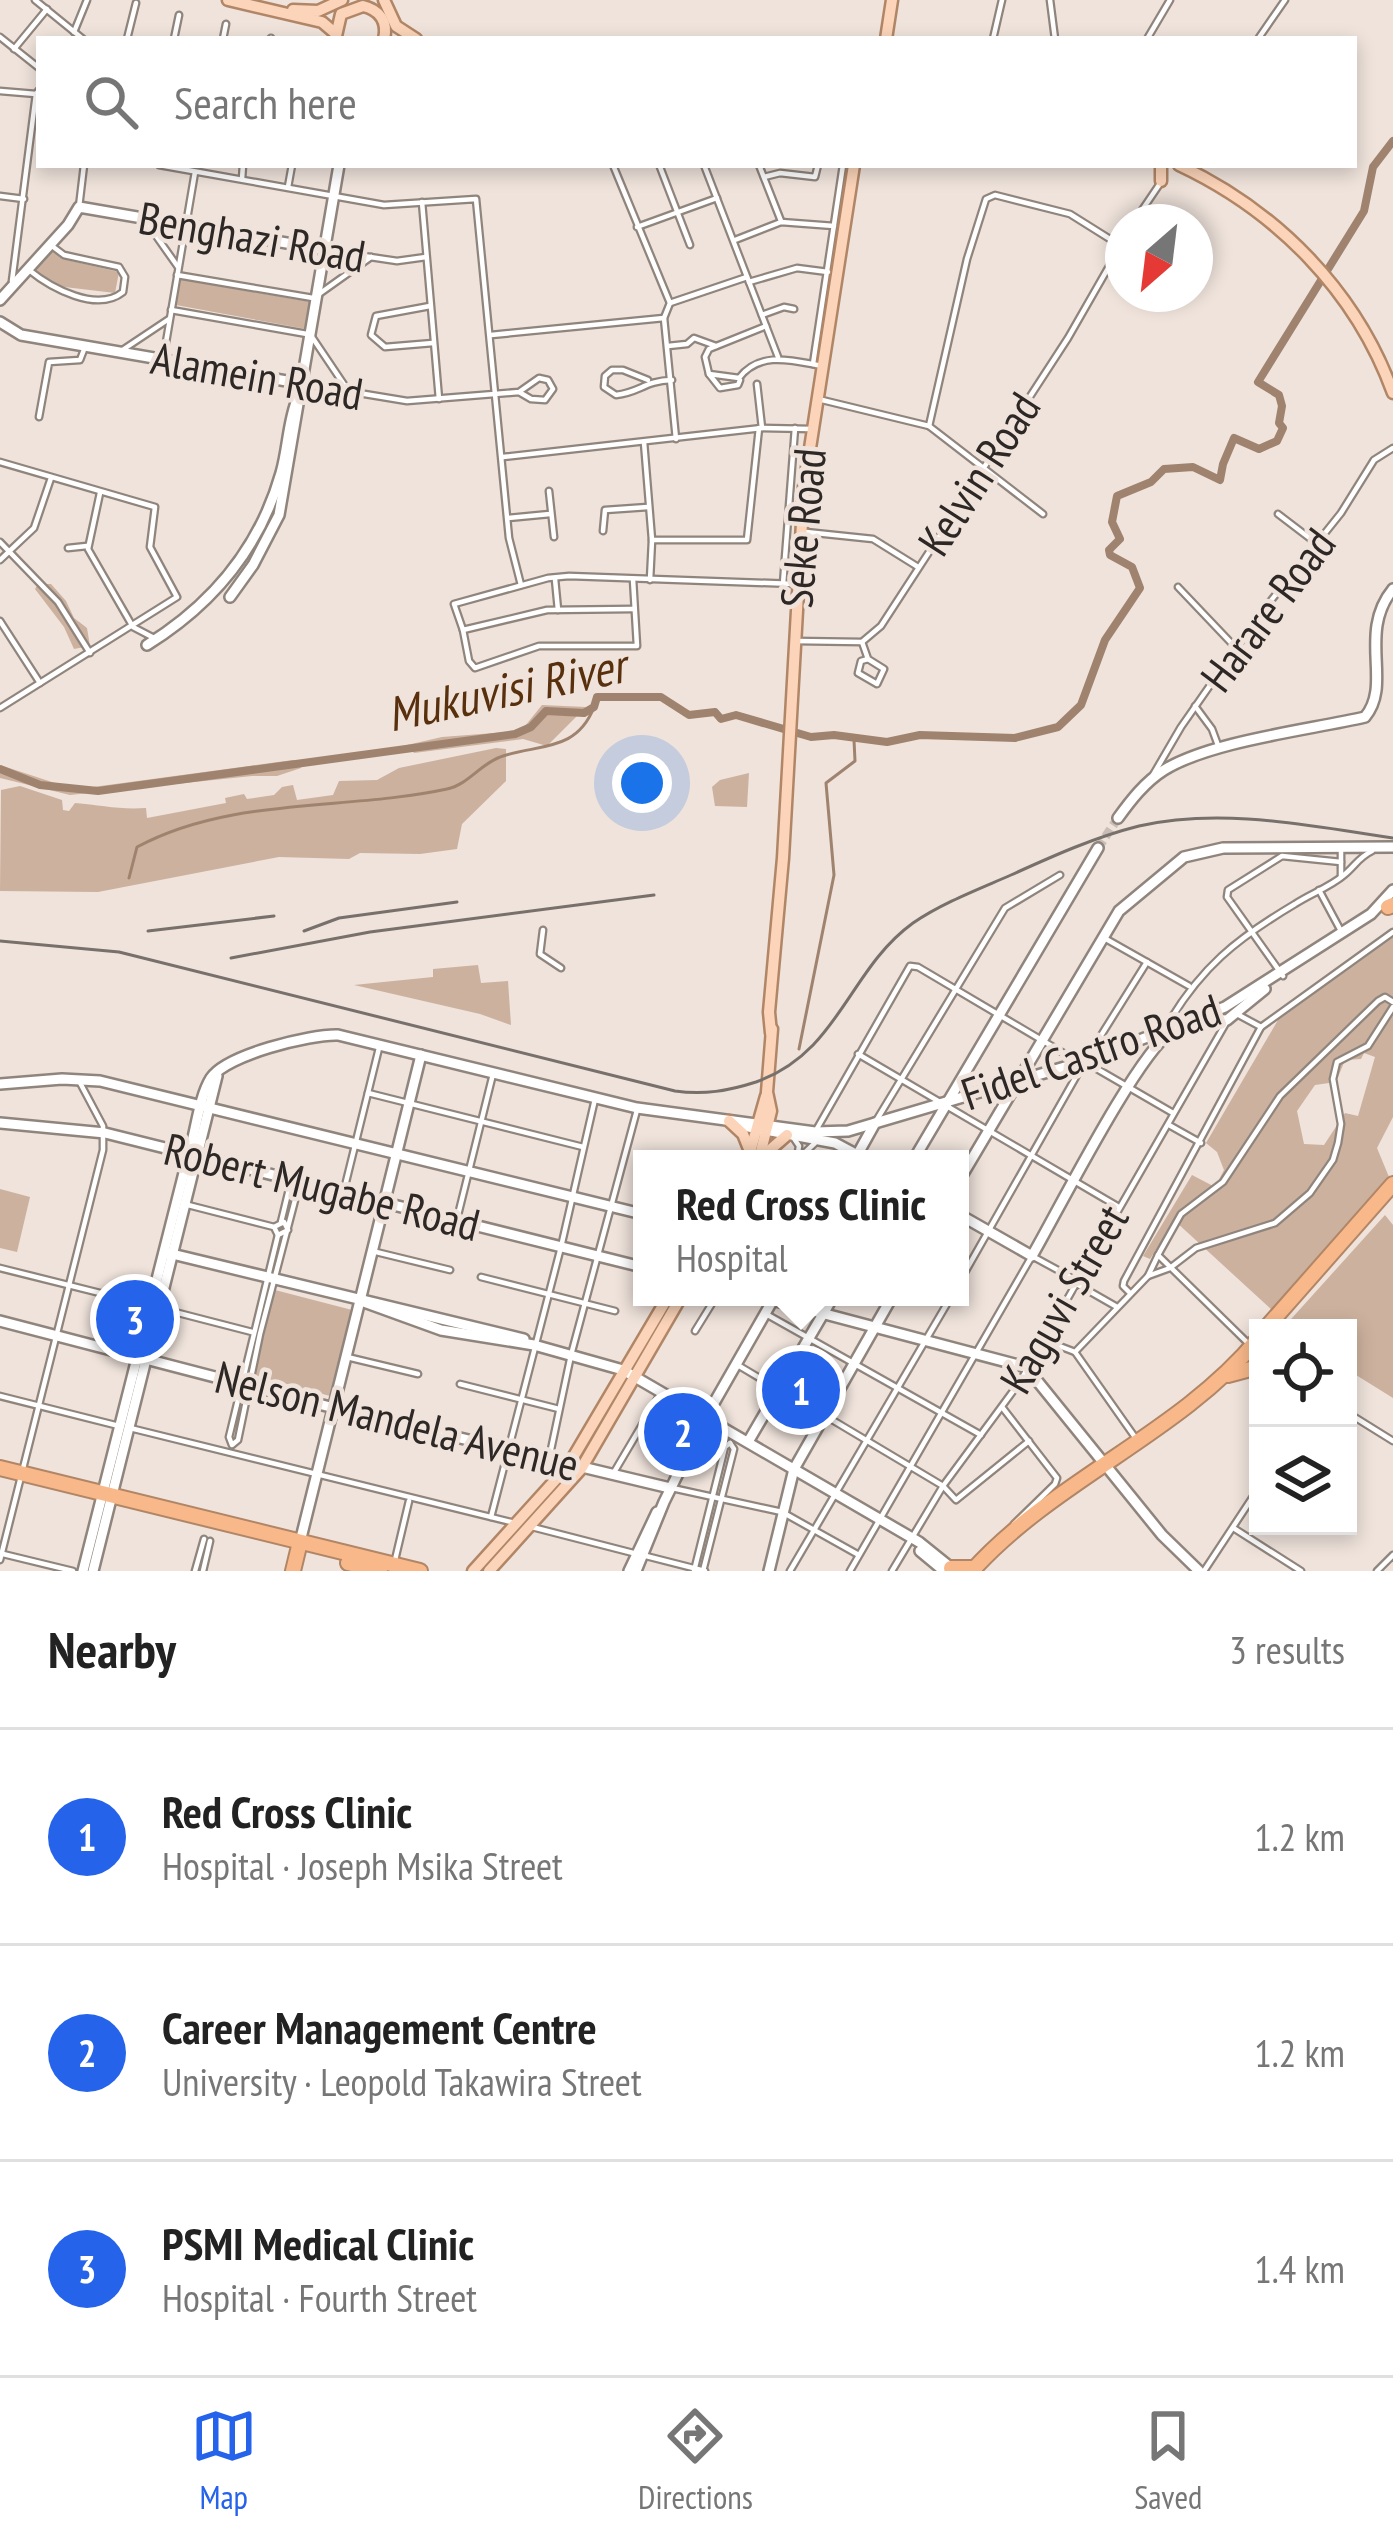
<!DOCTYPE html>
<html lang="en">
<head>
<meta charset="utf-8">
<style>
  body { margin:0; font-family:"PT Sans Narrow",sans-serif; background:#f6f6f6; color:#222 }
  .controls { position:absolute; right:36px; bottom:36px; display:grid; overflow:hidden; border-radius:0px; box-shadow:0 6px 18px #0003 }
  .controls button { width:108px; height:108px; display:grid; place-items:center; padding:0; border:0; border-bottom:3px solid #e0e0e0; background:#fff; color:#222; font:60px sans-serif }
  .compass { position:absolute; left:1105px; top:204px; width:108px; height:108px; border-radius:50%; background:#fff; box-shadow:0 6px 18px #0003; rotate:208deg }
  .you { position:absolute; left:642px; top:783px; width:42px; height:42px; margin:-30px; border:9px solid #fff; border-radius:50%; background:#1a73e8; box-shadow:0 0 0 18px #1a73e833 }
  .badge { display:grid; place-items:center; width:78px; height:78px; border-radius:50%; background:#2563eb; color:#fff; font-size:39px; font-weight:700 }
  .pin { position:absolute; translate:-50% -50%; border:6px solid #fff; box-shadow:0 3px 12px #0006 }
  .popup { position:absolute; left:633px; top:1150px; width:336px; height:156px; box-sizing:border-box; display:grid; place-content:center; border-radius:0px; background:#fff; filter:drop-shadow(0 3px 9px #0005); font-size:39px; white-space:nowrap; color:#767676 }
  .popup b { font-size:45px; color:#222 }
  .popup::after { content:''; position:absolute; left:50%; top:100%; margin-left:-24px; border:24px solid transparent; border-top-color:#fff }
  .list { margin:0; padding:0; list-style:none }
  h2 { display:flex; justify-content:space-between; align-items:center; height:156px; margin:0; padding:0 48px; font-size:51px }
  h2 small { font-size:39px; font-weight:400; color:#767676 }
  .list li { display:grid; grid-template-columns:78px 1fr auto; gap:36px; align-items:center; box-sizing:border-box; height:216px; padding:0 48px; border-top:3px solid #e0e0e0 }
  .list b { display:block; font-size:45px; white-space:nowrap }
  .list p { margin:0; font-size:39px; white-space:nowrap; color:#767676 }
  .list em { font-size:39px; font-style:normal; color:#767676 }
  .icon { flex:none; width:66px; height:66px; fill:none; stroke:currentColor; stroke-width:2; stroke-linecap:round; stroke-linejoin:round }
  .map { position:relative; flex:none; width:1393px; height:1571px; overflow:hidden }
  .search { position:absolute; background:#fff; box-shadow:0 6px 18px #0003; left:36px; right:36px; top:36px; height:132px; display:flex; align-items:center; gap:30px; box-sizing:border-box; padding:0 42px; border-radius:0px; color:#767676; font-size:45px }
  .sheet { height:804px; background:#fff }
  nav { display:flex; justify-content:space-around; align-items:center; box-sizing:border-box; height:168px; border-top:3px solid #e0e0e0; background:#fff; font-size:33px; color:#767676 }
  nav a { display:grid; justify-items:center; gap:6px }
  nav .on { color:#2563eb }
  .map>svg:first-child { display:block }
  .green { fill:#ccb19e; fill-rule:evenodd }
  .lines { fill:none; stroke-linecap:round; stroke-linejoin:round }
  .stream { stroke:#9f836f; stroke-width:3 }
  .river { stroke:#9f836f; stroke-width:8 }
  .secondary-tunnel { stroke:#c8beb7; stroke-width:9; stroke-dasharray:9 4.5; stroke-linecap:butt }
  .street-casing { stroke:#90857d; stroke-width:9 }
  .secondary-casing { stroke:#90857d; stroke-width:14 }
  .primary-casing { stroke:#b18667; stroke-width:15 }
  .highway-casing { stroke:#b18667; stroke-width:18 }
  .street { stroke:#fff; stroke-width:4.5 }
  .secondary { stroke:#fff; stroke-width:9 }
  .primary { stroke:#fbd4b9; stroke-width:10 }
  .highway { stroke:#f8b88a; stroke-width:14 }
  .rail { stroke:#78706b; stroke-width:3 }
  .labels { text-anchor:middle; stroke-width:9; stroke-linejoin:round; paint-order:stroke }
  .street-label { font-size:45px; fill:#2d2825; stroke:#efe3db }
  .water-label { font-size:48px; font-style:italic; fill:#59300d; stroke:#efe3db }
</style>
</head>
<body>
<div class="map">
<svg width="1393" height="1571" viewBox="0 0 1393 1571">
  <rect width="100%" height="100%" fill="#efe3db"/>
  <!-- green -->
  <g class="green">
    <polygon points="50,250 63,259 119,272 115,293 56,286 33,269"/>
    <polygon points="181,279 311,302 306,329 176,305"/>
    <polygon points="38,584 51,584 66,601 74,618 87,628 90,646 74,649 64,627 35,589"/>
    <polygon points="542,705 586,707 547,746 523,739 414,753 407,745 442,737 521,731"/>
    <path d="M 496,748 L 506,749 L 506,781 L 462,824 L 457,849 L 420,854 L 360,853 L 349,859 L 279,857 L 98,892 L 0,891 L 1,790 L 20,786 L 62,800 L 63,810 L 69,811 L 75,803 C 100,805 120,810 146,808 L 147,818 L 226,803 L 225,798 L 244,794 L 247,799 L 274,795 L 282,787 L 293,785 L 297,800 L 333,795 L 339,781 L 377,780 L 399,768 Z"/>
    <polygon points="293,760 303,761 301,768 277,776 252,776 70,795 0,778 0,765 61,785 93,787"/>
    <polygon points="749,773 747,807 715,806 712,787 720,780"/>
    <path d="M 1393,935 L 1393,1117 L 1377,1148 L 1389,1177 L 1273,1311 L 1175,1221 L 1150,1259 L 1143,1256 L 1192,1175 L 1215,1187 L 1224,1170 L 1217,1152 L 1206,1143 L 1278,1020 ZM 1364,1053 L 1375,1057 L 1358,1116 L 1345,1113 L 1324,1145 L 1304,1144 L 1297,1111 L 1315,1085 L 1336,1082 L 1345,1060 L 1361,1059 Z"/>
    <polygon points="478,965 481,983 508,981 511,1025 480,1014 354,985 433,977 433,969"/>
    <polygon points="0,1189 30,1197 17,1252 0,1248"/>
    <polygon points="1385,1215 1393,1225 1393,1398 1348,1370 1348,1328 1283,1328"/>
    <polygon points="275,1290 352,1310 330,1396 254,1375"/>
  </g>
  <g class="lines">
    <!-- stream -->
    <g class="stream">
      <path d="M 129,878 L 137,847 C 232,796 345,811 447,789 C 468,785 482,762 503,756 C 541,744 577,751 594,707"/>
      <polyline points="799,1049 834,875 826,783 855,761 854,740"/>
    </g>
    <!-- river -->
    <polyline class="river" points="0,769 40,785 98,791 515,734 531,727 546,711 584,713 594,707 597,697 661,697 689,715 715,712 721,719 736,715 811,737 834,735 887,742 920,735 1015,738 1058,727 1081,705 1105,640 1140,588 1132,567 1110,555 1109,550 1120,539 1112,522 1117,496 1151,482 1164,469 1193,467 1220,480 1223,464 1234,438 1259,449 1277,441 1283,428 1279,423 1282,406 1279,395 1258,382 1364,211 1373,167 1393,141"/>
    <!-- secondary-tunnel -->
    <polyline class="secondary-tunnel" points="1098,848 1118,818"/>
    <!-- street casing -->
    <g class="street-casing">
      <g id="street">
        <polyline points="35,0 83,39"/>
        <polyline points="1050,0 1055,39"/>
        <polyline points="74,32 87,0"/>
        <polyline points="0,37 39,68"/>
        <polyline points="127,39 136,3"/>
        <polyline points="174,39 179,15"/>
        <polyline points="223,39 226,24"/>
        <polyline points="270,39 271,38"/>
        <polyline points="993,39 1002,0"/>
        <polyline points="1147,39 1170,0"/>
        <polyline points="1258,39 1285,0"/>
        <polyline points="14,49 47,9"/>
        <polyline points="0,91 36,94 39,90"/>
        <polyline points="159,165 384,205 476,199 509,538 521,585"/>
        <polyline points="613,165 670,303 664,318 676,439"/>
        <polyline points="704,165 778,357"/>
        <polyline points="759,165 781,221"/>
        <polyline points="660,167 690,245"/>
        <polyline points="764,177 780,173 815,177 818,165"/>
        <polyline points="242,179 243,165"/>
        <polyline points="288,187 292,165"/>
        <polyline points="0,196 24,199"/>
        <polyline points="422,202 439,399"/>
        <polyline points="79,207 84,165"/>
        <polyline points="1134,222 1159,185"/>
        <polyline points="147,223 178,267"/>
        <polyline points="637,227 717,198"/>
        <polyline points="735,240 781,222 834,226"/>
        <polyline points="330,251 397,261 426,257"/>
        <path d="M 29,270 C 51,288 97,313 123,292 L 125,277 L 119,267 L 64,255 L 52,246"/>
        <polyline points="177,275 313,298"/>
        <polyline points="12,281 36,94"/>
        <polyline points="749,282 797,268 828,272"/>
        <polyline points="319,294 371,257"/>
        <polyline points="670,303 747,277"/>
        <polyline points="430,306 376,316 371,335 385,347 433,343"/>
        <polyline points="171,310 307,334"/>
        <polyline points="762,315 784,307 794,309"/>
        <path d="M 766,326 L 709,349 L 705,357 L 709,374 L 739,378 C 760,350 794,361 823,366"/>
        <polyline points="491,335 664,318"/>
        <polyline points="312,337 349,392"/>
        <polyline points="668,346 687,344 694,338 716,346"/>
        <polyline points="124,349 169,319"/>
        <polyline points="163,360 195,172"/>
        <polyline points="813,364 843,165"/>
        <polyline points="709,374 720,388 738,385 740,380"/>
        <path d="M 648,380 L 623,370 L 612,370 L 605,376 L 604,387 L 616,395 C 641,392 644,381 672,380"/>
        <polyline points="304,384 407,401 519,392 531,399 545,400 553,389 548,380 539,378 519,392"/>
        <polyline points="757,384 762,428"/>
        <polyline points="818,399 929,426 1043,514"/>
        <polyline points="39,417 49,362 80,360 85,347"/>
        <polyline points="929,426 967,259 986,199 995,195 1070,214 1121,246"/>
        <polyline points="644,442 652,540 650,580"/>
        <polyline points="503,457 762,428 811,429"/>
        <polyline points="0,462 155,507 150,547 177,597 0,708"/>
        <polyline points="549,491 554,537"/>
        <polyline points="100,493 88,549 133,627 156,639"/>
        <polyline points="1278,514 1316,543"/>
        <polyline points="508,518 550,514"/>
        <polyline points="603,531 605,510 648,507"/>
        <polyline points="806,532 873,539 918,567"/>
        <polyline points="652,540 747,540 759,428"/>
        <polyline points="0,542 58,602 90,653"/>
        <polyline points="68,548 87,546"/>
        <polyline points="0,560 34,528 51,478"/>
        <polyline points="555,579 558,610"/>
        <polyline points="783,584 795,428"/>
        <polyline points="1178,587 1236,648"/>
        <polyline points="633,609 547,610 463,630 454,604 548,578 569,576 795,584"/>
        <polyline points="0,621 40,683"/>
        <polyline points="463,630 469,661 475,668 539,646 637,646 633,579"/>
        <polyline points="795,641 862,642 881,626 1068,338 1123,242"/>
        <polyline points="862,642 868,659 861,661 858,673 877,684 884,669 868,659"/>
        <polyline points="1195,706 1212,729 1219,748"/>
        <polyline points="1153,775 1181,727 1257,618 1341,513 1374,460 1393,448"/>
        <polyline points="1341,877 1341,847"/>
        <polyline points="1319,890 1341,931"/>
        <polyline points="543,930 540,954 561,968"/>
        <polyline points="1106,939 1189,986"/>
        <polyline points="1283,976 1227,897 1228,890 1282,856 1341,862"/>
        <polyline points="1235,1013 1261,1027"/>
        <path d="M 1166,1027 C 1200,968 1236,939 1295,904 C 1310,894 1330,887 1344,875 C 1355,866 1359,857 1372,851"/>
        <polyline points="858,1054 1117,1206"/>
        <polyline points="1085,1062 1173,1113"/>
        <polyline points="368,1093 583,1147"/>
        <polyline points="876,1121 1005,908 1060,875"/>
        <polyline points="1169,1125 1201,1143"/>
        <polyline points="815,1132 910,966 918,967 1077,1061"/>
        <polyline points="793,1137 799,1146 797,1159"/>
        <polyline points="798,1159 815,1143"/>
        <polyline points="344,1190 380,1044"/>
        <polyline points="188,1205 274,1227 278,1235 288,1230 284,1222 274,1227"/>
        <polyline points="457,1219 493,1074"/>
        <polyline points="281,1222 291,1181"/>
        <polyline points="278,1235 229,1437 232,1445 238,1440 260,1334 300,1181"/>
        <polyline points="372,1251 450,1270"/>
        <polyline points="0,1268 148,1305"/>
        <polyline points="1148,1276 1158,1255"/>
        <polyline points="481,1277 615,1311"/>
        <polyline points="960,1281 1085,1061 1147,962"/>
        <polyline points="1075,1283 1117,1307"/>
        <polyline points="1130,1293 1123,1286 1124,1281 1261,1027 1393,932"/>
        <polyline points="159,1308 252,1332"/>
        <polyline points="766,1314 981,1435"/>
        <polyline points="695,1331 716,1297"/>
        <polyline points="1041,1339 1075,1352 1148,1276 1170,1268 1196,1248 1275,1223 1310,1193 1333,1160 1338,1143 1341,1124 1333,1079 1337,1062 1368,1046 1393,1007"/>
        <polyline points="1075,1352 1137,1440"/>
        <polyline points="1258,1353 1158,1255 1181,1214 1223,1182 1280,1096 1378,1001 1385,997 1393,1002"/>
        <polyline points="347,1357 418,1374"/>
        <polyline points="736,1364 778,1389"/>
        <polyline points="460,1384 559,1409"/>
        <polyline points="0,1396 119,1426"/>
        <polyline points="1002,1407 1057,1478 1055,1484 1014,1524"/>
        <polyline points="1348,1413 1393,1441"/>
        <polyline points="824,1415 943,1486 956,1500 1029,1441"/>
        <polyline points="130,1428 515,1523"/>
        <polyline points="549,1459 571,1355 637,1110"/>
        <polyline points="613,1474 662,1391"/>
        <polyline points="672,1488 782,1512 857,1554"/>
        <polyline points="491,1517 561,1247 595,1099"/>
        <polyline points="532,1527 637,1554"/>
        <polyline points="1235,1529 1301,1571"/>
        <polyline points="3,1554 73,1571"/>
        <polyline points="646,1556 705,1571"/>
        <polyline points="0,1560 103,1150 103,1126 78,1079"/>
        <polyline points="395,1560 409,1501"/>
        <polyline points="195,1571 204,1539"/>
        <polyline points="203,1571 210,1541"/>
        <polyline points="694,1571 725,1447 730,1443"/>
        <polyline points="703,1571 734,1449 730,1443"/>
        <polyline points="790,1571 951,1297"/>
        <polyline points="850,1571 1032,1256 1076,1280"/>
        <polyline points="892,1571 943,1486 1019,1383 1226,1023"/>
        <polyline points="1204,1571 1258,1489"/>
        <polyline points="1377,1571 1393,1555"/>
      </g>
    </g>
    <!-- secondary casing -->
    <g class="secondary-casing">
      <g id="secondary">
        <polyline points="0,300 68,225 79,207 327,250"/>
        <polyline points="0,322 21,335 304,384"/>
        <polyline points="230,597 253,565 279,515 339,165"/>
        <path d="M 147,645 C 213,604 260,547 281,473 C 288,449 288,422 297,400"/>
        <path d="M 1118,818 C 1131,800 1145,782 1164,770 C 1211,741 1309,730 1365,717 C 1393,684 1357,633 1393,589"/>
        <polyline points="1204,1019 1227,1020 1265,989"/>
        <polyline points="0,1084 62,1079 100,1081 642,1214"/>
        <polyline points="0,1123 105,1133 642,1267"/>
        <polyline points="738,1125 835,1143 865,1159"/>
        <polyline points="855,1159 875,1123"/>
        <polyline points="914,1159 1098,848"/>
        <polyline points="960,1179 1119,911 1184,857 1223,848 1393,847"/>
        <path d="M 960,1215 L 1032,1256 C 1058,1211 1137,1054 1172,1031"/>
        <polyline points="168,1253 524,1339"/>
        <polyline points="761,1297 1026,1367 1162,1535 1199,1571"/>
        <polyline points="361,1301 441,1330 534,1345 623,1370 919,1542 955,1571"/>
        <polyline points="0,1321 334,1408 670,1488"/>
        <polyline points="748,1442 833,1297"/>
        <polyline points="300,1542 421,1055"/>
        <polyline points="920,1551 944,1571"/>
        <path d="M 83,1571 L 189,1153 C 196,1131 199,1097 211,1078 C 226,1055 310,1034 338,1035 L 637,1108 L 815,1132 L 848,1131 L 1085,1061 L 1225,1007 L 1371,914 L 1393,890"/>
        <polyline points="93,1571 217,1076"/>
        <polyline points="629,1571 657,1512"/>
        <polyline points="636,1571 664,1502 706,1417 774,1298"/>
        <polyline points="769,1571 794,1469 892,1297"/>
      </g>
    </g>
    <!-- primary casing -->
    <g class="primary-casing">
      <g id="primary">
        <polyline points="228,0 322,22 335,33"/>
        <polyline points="384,0 396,26 416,39"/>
        <polyline points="293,10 318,11 342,0"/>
        <path d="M 336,36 L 341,14 L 363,6 C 380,10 388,22 384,39"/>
        <polyline points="886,39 892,0"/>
        <polyline points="1161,165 1161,181"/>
        <path d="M 1179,165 C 1277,211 1356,291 1393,393"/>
        <polyline points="771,1033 769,1012 783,858 804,487 854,165"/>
        <polyline points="729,1121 743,1134 749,1149"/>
        <polyline points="763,1156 787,1135"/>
        <polyline points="748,1159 766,1096"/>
        <polyline points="759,1159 771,1111 767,1092 772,1029"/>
        <polyline points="473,1571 568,1466 668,1297"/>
        <polyline points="489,1571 581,1469 681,1297"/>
      </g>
    </g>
    <!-- highway casing -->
    <g class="highway-casing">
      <g id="highway">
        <polyline points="1388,907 1393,905"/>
        <polyline points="1266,1328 1393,1184"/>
        <polyline points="1228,1375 1258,1367"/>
        <polyline points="0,1468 420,1571"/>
        <polyline points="348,1563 380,1571"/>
        <polyline points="951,1568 975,1568"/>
        <polyline points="293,1571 300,1542"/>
        <path d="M 972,1571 C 1055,1479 1179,1434 1258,1339"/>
      </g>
    </g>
    <!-- street -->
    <use href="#street" class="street"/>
    <!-- secondary -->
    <use href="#secondary" class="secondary"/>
    <!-- primary -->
    <use href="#primary" class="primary"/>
    <!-- highway -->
    <use href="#highway" class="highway"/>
    <!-- rail -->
    <g class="rail">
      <polyline points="148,931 274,916"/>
      <polyline points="304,931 339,918 457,902"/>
      <path d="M 0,941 L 119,952 L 675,1091 C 704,1095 728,1091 756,1082 C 840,1052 848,970 913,923 C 942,903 979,889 1011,875 C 1053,856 1095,837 1139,826 C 1222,807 1310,826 1393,838"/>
      <polyline points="231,958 370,932 654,895"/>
    </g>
  </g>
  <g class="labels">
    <!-- street labels -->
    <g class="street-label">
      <text transform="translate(252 237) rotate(10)" y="16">Benghazi Road</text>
      <text transform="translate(257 376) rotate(10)" y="16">Alamein Road</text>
      <text transform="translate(979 474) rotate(-57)" y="16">Kelvin Road</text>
      <text transform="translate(803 528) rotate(-85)" y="16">Seke Road</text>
      <text transform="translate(1268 610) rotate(-53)" y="16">Harare Road</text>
      <text transform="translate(1091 1052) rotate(-19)" y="16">Fidel Castro Road</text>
      <text transform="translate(322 1187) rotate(14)" y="16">Robert Mugabe Road</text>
      <text transform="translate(1064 1299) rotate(-60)" y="16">Kaguvi Street</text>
      <text transform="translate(397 1421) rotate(14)" y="16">Nelson Mandela Avenue</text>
    </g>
    <!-- water labels -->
    <g class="water-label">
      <text transform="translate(506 690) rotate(-12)" y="17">Mukuvisi River</text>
    </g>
  </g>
</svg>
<div class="controls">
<button><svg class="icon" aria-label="locate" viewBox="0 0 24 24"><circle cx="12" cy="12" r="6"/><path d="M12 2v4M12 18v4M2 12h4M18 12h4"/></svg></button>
<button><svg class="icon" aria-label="layers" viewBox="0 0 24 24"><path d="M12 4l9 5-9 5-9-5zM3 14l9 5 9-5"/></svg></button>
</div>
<svg class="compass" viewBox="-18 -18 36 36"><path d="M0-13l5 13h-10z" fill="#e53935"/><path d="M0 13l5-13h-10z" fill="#767676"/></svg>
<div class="you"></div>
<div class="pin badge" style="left:801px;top:1390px">1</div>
<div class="popup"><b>Red Cross Clinic</b>Hospital</div>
<div class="pin badge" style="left:683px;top:1432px">2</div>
<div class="pin badge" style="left:135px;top:1319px">3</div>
<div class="search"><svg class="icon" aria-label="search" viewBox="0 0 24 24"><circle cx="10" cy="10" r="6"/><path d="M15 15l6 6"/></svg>Search here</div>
</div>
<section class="sheet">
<h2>Nearby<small>3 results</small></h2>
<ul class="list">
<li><span class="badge">1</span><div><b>Red Cross Clinic</b><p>Hospital · Joseph Msika Street</p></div><em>1.2 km</em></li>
<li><span class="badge">2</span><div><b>Career Management Centre</b><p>University · Leopold Takawira Street</p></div><em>1.2 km</em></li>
<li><span class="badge">3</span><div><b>PSMI Medical Clinic</b><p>Hospital · Fourth Street</p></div><em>1.4 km</em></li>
</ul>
</section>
<nav>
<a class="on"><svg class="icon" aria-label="map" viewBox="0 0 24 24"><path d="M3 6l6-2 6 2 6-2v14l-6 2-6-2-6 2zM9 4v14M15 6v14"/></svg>Map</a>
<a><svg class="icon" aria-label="directions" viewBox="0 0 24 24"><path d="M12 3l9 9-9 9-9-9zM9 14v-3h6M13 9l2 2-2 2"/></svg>Directions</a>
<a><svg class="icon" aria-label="saved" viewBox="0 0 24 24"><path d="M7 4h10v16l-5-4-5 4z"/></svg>Saved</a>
</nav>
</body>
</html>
